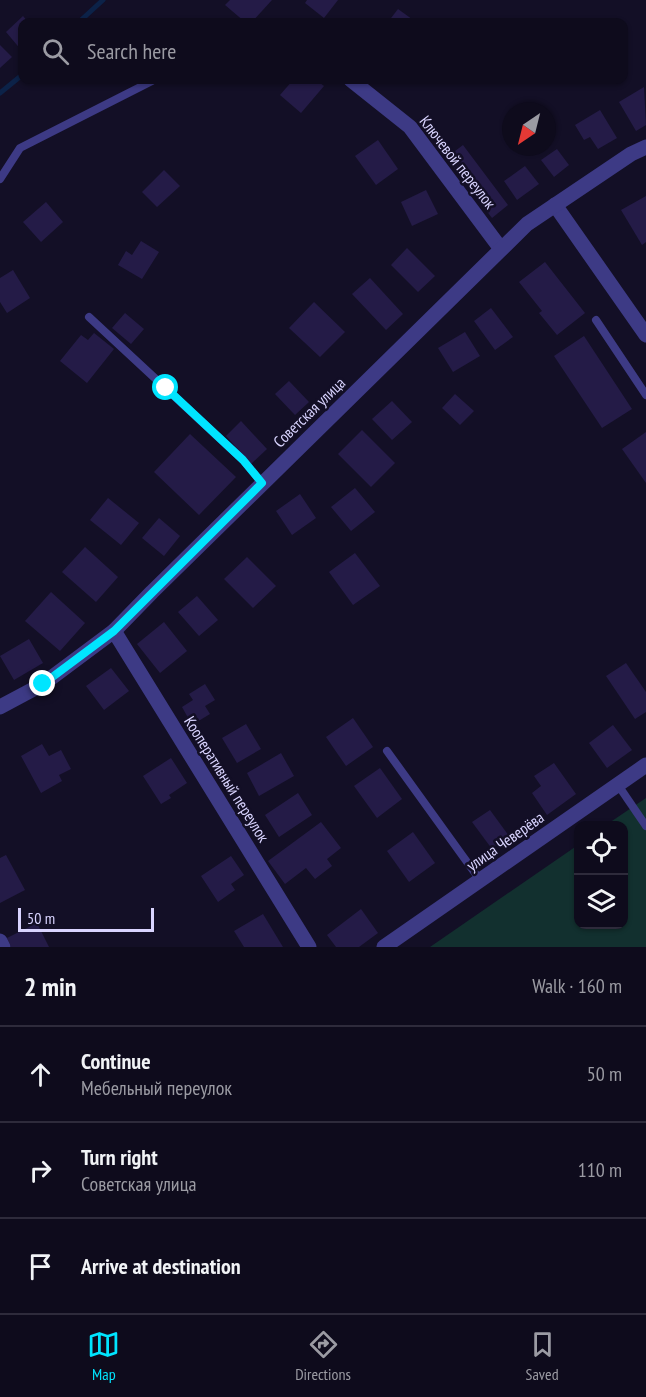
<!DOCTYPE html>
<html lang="en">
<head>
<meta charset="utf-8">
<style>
  body { margin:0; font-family:"PT Sans Narrow",sans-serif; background:#1c1929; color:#f1f3f6 }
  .controls { position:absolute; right:18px; bottom:18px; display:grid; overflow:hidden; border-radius:12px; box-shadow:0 2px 4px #0004 }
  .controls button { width:54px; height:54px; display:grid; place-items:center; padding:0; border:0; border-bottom:2px solid #2e2b3b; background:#0e0b1c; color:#f1f3f6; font:30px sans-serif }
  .compass { position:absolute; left:502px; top:102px; width:54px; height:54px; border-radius:50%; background:#0e0b1c; box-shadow:0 2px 4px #0004; rotate:215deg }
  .scale { position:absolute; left:18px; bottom:15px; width:136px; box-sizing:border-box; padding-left:6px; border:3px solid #d9d4ff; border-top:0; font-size:16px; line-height:21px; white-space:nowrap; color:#d9d4ff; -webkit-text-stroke:4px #130f26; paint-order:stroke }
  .stop { position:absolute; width:18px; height:18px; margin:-14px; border:4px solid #00e5ff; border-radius:50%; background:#fff }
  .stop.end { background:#00e5ff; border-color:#fff; box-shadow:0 2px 6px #0008 }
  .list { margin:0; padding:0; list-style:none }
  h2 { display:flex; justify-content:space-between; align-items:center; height:78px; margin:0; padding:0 24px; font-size:26px }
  h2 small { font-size:20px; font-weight:400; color:#9b9ba3 }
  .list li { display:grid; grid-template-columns:39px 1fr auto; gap:18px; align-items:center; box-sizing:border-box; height:96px; padding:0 24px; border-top:2px solid #2e2b3b }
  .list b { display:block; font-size:22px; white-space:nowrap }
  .list p { margin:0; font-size:20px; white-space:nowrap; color:#9b9ba3 }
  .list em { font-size:20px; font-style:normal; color:#9b9ba3 }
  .icon { flex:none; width:33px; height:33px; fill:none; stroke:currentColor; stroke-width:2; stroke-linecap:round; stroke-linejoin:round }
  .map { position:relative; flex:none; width:646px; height:947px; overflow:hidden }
  .search { position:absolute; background:#0e0b1c; box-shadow:0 2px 4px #0004; left:18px; right:18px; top:18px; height:66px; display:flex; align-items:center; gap:15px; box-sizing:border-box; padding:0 21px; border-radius:12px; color:#9b9ba3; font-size:22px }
  .sheet { height:366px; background:#0e0b1c }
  nav { display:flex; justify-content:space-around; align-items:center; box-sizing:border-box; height:84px; border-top:2px solid #2e2b3b; background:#0e0b1c; font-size:16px; color:#9b9ba3 }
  nav a { display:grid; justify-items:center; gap:3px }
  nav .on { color:#00e5ff }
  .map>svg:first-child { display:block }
  .green { fill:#12302f }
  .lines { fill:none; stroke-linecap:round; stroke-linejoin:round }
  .stream { stroke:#0c2248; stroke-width:5 }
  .building { fill:#241b47 }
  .service { stroke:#3d3a85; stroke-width:8 }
  .minor { stroke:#3d3a85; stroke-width:15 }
  .route { stroke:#00e5ff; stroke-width:8 }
  .labels { text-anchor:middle; stroke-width:5; stroke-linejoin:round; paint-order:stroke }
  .street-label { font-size:16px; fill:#d9d4ff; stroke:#130f26 }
</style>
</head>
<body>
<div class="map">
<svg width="646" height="947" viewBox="0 0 646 947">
  <rect width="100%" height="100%" fill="#130f26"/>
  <!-- green -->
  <polygon class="green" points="646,798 646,947 430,947 578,845 578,924 624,924 624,826 606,825"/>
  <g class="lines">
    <!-- stream -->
    <g class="stream">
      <polyline points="79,22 103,0"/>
      <polyline points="0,93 22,75"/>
    </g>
  </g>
  <!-- building -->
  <g class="building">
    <polygon points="230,0 272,0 252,22 245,22 225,5"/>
    <polygon points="307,0 338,0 324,18 305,3"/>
    <polygon points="398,9 416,22 388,22"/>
    <polygon points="23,16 28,22 22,22 22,51 6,32"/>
    <polygon points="0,45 12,57 0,68"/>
    <polygon points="293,80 316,80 324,86 301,113 280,95"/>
    <polygon points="644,87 646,125 636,131 619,102"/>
    <polygon points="600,110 617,138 598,149 590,137 584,140 575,125"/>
    <polygon points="378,140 398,169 376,185 355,156"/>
    <polygon points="463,145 508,205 492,218 446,158"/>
    <polygon points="557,149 569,165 554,177 541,160"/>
    <polygon points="525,166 539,184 517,200 504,181"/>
    <polygon points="164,170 180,186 157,207 142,192"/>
    <polygon points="426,190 438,214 412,226 401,202"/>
    <polygon points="646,196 646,242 642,245 621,210"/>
    <polygon points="46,202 63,222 41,242 23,222"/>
    <polygon points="141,241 159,252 142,279 118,265 126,251 132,255"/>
    <polygon points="407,248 435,276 418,292 391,265"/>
    <polygon points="545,262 585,313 557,335 539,313 542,311 519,282"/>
    <polygon points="13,270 30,298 7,313 0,302 0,278"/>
    <polygon points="370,278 403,314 386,330 352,294"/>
    <polygon points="314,302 345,332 320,357 289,328"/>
    <polygon points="491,308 513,337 495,350 474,321"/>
    <polygon points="125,313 144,329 131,344 112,328"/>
    <polygon points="465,332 480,356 453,372 438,348"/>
    <polygon points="94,333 114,349 87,383 60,361 81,335 88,340"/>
    <polygon points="584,336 632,409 602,428 554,356"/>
    <polygon points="289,381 309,402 295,415 275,394"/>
    <polygon points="455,394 474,411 460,425 442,408"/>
    <polygon points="392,401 412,422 392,440 372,419"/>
    <polygon points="241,421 267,449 251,464 226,436"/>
    <polygon points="362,430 395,463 371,487 338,454"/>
    <polygon points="646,432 646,483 622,449"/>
    <polygon points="190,434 236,477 199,515 154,472"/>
    <polygon points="355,488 375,512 351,531 331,507"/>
    <polygon points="300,494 316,518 292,535 276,511"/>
    <polygon points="108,498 139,523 121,545 90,520"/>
    <polygon points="159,518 180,536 164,556 142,538"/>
    <polygon points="85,547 118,577 96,602 62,572"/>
    <polygon points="355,553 380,586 353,605 329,572"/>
    <polygon points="247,557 276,586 253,608 224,579"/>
    <polygon points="51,592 85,623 60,651 25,621"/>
    <polygon points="197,596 218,620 199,636 178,612"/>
    <polygon points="164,622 187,651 160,673 137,644"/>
    <polygon points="29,639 43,663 14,680 0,656"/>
    <polygon points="626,663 646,692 646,712 635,719 606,676"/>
    <polygon points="111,668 129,691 104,710 86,686"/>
    <polygon points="205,684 215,700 205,706 210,714 192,725 182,707 193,700 189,694"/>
    <polygon points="353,718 373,747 346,766 326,737"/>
    <polygon points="246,724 261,749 237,763 222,738"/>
    <polygon points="613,725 632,750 607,768 589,743"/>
    <polygon points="42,744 49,756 61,750 71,769 59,775 62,781 41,793 21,756"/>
    <polygon points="281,753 294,776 259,796 247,773"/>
    <polygon points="171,758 187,783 169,795 171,798 161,804 143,776"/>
    <polygon points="554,763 576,794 547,815 532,793 541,786 534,776"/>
    <polygon points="380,768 402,799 377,818 354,786"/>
    <polygon points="298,793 312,815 279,837 265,815"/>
    <polygon points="490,810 509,836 492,849 472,822"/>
    <polygon points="321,822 341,848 327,859 332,866 315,879 306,868 285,884 268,861"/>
    <polygon points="413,832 435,863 409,882 387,851"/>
    <polygon points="6,855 25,890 0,903 0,858"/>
    <polygon points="231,856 244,875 231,884 235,890 218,902 201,876"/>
    <polygon points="361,909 378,933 359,947 336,947 327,935"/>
    <polygon points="263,914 283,947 244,947 234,931"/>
    <polygon points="37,923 49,947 11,947 7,938"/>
  </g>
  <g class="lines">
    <!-- service -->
    <g class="service">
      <polyline points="0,179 20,148 152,81"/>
      <polyline points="89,317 243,460 262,483"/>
      <polyline points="596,320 646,395"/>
      <polyline points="387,751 480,880"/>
      <polyline points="618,785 646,826"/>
    </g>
    <!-- minor -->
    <g class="minor">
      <polyline points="351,80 410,127 501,249"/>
      <polyline points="555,205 646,335"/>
      <polyline points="114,631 309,947"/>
      <polyline points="0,707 43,684 114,631 152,592 527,224 631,154 646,147"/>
      <polyline points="0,941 3,947"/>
      <polyline points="384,947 646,765"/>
    </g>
  </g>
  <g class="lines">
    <!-- route -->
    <polyline class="route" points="43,684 114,631 262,483 243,460 166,388"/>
  </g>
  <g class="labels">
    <!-- street labels -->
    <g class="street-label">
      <text transform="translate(458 162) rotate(52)" y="6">Ключевой переулок</text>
      <text transform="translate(309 412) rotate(-44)" y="6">Советская улица</text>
      <text transform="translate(227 779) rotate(58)" y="6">Кооперативный переулок</text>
      <text transform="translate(505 841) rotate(-35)" y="6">улица Чеверёва</text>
    </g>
  </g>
</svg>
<div class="controls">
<button><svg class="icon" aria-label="locate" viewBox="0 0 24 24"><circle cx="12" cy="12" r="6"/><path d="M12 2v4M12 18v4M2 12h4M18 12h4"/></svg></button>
<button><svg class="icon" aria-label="layers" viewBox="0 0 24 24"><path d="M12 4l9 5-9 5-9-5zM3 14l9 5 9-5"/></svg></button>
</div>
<svg class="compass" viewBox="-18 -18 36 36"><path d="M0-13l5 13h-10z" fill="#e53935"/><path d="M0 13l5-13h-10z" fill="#9b9ba3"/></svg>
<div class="scale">50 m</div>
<div class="stop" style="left:166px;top:388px"></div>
<div class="stop end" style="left:43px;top:684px"></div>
<div class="search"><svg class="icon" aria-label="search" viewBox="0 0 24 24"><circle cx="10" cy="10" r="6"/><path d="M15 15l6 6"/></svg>Search here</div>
</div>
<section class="sheet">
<h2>2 min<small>Walk · 160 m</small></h2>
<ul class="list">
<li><svg class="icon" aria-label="ahead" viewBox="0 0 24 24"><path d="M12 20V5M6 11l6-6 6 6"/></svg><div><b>Continue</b><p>Мебельный переулок</p></div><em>50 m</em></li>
<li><svg class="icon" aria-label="right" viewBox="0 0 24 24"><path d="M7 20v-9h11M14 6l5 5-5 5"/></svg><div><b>Turn right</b><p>Советская улица</p></div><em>110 m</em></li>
<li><svg class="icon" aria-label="arrive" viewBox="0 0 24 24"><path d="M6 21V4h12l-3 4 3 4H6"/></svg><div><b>Arrive at destination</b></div></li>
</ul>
</section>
<nav>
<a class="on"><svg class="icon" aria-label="map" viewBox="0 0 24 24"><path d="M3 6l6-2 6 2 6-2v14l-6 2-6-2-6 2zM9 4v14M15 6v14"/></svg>Map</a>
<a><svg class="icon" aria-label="directions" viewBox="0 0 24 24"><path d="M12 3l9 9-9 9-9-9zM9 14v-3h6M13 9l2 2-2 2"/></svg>Directions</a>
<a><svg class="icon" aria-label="saved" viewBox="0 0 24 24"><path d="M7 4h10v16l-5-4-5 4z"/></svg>Saved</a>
</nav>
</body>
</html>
